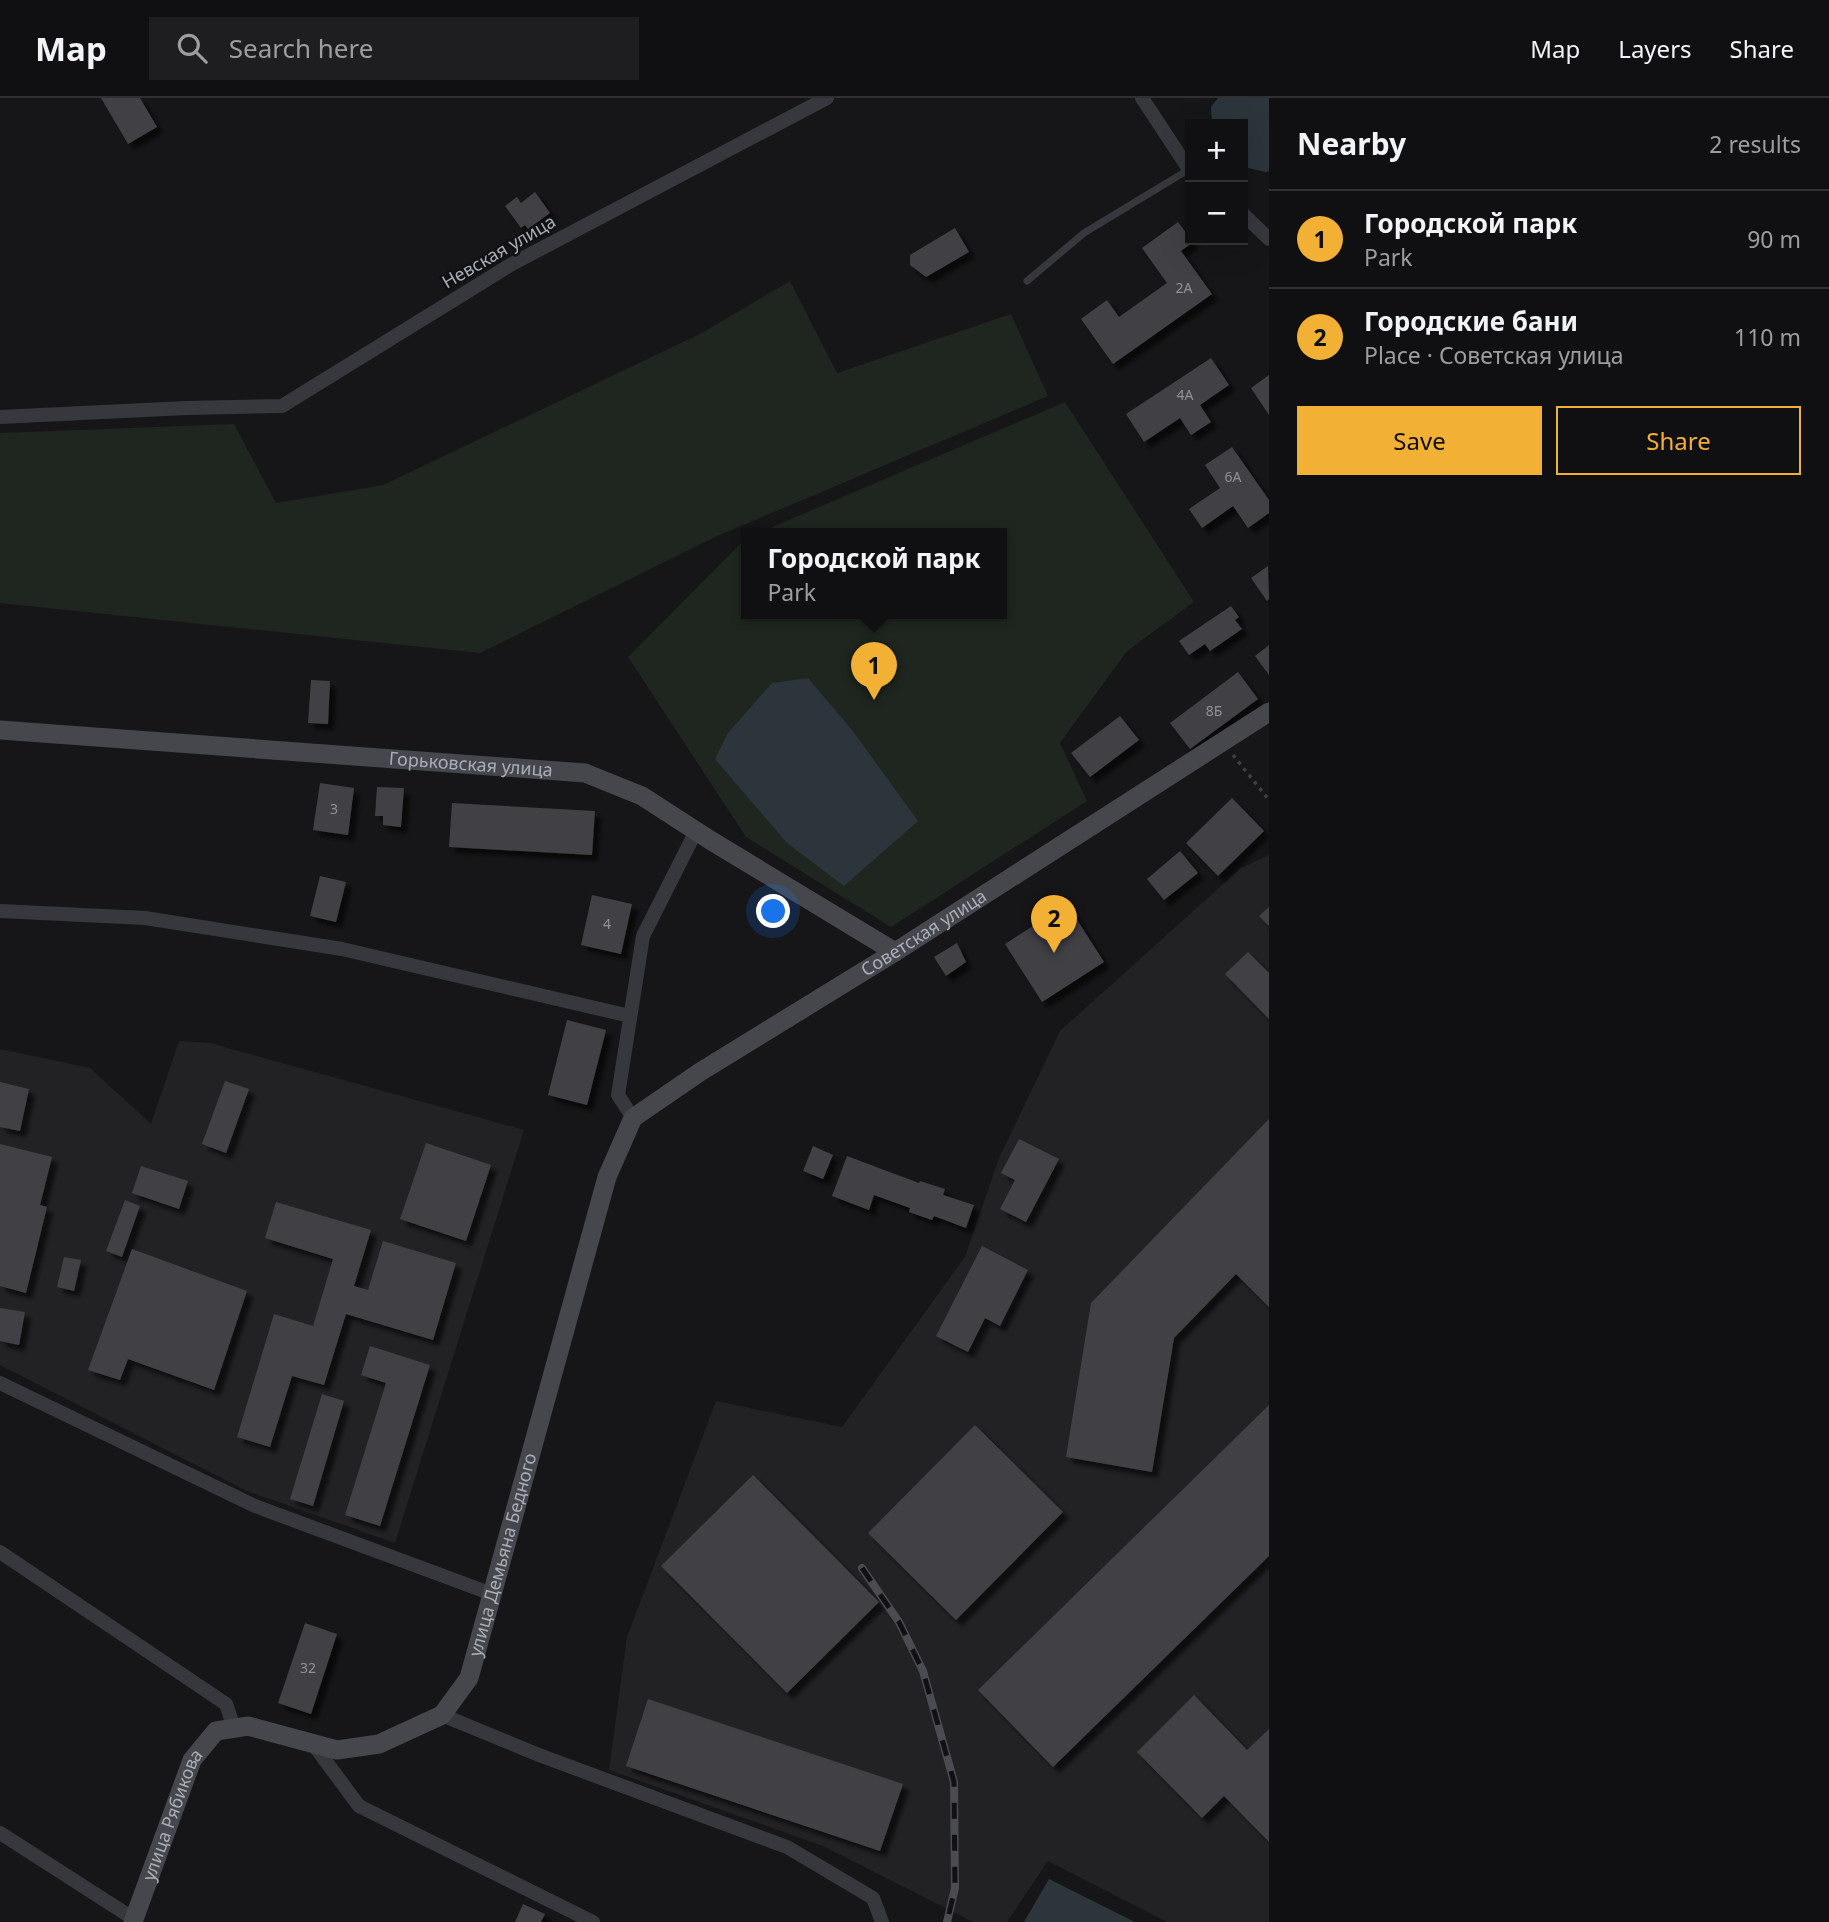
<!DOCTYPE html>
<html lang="en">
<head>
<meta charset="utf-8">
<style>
  body { margin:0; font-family:"Noto Sans",sans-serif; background:#1e1e20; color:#f1f3f6 }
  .controls { position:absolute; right:21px; top:21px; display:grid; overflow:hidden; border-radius:0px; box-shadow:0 7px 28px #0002 }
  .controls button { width:63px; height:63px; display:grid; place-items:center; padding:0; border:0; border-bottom:2px solid #303032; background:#101012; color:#f1f3f6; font:35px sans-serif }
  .you { position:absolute; left:774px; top:814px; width:24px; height:24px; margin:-18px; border:5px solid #fff; border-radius:50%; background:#1a73e8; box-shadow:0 0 0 10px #1a73e833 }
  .badge { display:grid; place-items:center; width:46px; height:46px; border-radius:50%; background:#f2b134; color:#111; font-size:23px; font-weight:700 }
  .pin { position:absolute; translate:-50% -58px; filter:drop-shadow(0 2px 4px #0008) }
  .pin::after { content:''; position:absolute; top:37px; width:24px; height:21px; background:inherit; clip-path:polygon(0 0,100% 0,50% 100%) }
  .popup { position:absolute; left:741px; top:430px; width:266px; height:91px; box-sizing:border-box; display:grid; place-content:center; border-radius:0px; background:#101012; filter:drop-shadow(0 2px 5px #0005); font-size:23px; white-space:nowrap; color:#9c9d9f }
  .popup b { font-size:26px; color:#f1f3f6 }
  .popup::after { content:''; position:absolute; left:50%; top:100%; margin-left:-14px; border:14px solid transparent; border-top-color:#101012 }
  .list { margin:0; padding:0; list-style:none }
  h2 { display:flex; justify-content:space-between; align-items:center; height:91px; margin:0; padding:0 28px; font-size:30px }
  h2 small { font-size:23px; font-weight:400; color:#9c9d9f }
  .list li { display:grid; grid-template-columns:46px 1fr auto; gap:21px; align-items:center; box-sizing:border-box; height:98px; padding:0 28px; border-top:2px solid #303032 }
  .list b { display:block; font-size:26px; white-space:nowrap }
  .list p { margin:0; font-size:23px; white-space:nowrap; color:#9c9d9f }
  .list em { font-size:23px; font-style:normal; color:#9c9d9f }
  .actions { display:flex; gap:14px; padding:21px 28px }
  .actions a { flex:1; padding:16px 0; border:2px solid #f2b134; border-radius:0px; text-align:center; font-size:24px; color:#f2b134 }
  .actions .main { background:#f2b134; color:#111 }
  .icon { flex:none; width:38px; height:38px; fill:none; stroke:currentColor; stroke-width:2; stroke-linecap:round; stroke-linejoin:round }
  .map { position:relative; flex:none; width:1269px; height:1824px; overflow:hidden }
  header { display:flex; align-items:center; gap:42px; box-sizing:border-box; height:98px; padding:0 35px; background:#101012; border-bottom:2px solid #303032 }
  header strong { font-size:33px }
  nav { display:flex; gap:38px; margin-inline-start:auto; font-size:24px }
  .search { width:490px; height:63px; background:#1e1e20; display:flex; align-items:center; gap:18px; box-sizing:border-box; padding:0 24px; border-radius:0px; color:#9c9d9f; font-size:26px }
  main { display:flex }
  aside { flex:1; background:#101012 }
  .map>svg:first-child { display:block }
  .built { fill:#222225 }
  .green { fill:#1e261f }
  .water { fill:#2c353c }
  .building { fill:#404145; filter:url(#shadow) }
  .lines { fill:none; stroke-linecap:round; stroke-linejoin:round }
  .path { stroke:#3d3f44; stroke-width:3.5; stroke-dasharray:3.5 5; stroke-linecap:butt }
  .lane { stroke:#37383d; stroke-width:7 }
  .street { stroke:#37383d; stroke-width:14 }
  .secondary { stroke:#45474d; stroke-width:19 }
  .rail-casing { stroke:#4a4c52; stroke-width:8 }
  .rail { stroke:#111113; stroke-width:5; stroke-dasharray:16; stroke-linecap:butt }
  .labels { text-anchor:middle; stroke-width:5; stroke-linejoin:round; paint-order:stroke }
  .number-label { font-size:14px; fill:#8e929b }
  .street-label { font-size:18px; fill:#a8adb8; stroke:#111113 }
</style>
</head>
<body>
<header>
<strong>Map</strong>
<div class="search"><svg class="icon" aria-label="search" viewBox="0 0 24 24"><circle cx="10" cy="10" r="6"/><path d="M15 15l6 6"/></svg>Search here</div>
<nav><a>Map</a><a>Layers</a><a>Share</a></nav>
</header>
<main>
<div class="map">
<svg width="1269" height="1824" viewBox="0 0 1269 1824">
  <defs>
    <filter id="shadow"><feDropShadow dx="6" dy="6" stdDeviation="2" flood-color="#0009"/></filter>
  </defs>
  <rect width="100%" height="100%" fill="#161618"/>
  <!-- built -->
  <g class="built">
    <polygon points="1269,757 1269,1824 1167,1824 1048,1763 1007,1824 973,1824 823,1748 609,1672 627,1539 716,1303 842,1329 965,1159 999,1060 1060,933 1241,770"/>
    <polygon points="179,943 210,945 524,1032 395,1445 247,1393 0,1267 0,951 90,970 151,1026"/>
  </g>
  <!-- green -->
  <g class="green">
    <polygon points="790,183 837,275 1011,216 1048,298 715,439 480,555 0,505 0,335 234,326 276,405 383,387 702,235"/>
    <polygon points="1065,304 1194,504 1127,553 1060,645 1087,703 891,829 746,739 628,559 746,440 746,516 1002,516 1002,436 756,436"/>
  </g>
  <!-- water -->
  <g class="water">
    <polygon points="1218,0 1269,0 1269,73 1266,74 1243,69 1243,26 1212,26 1211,9"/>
    <polygon points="808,580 852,632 918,723 844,788 787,745 715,661 728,635 772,585"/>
    <polygon points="1049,1781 1135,1824 1024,1824"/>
  </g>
  <!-- building -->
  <g class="building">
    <polygon points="101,0 140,0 157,29 128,46"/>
    <polygon points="535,94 550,115 528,131 525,127 521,130 505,108 517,99 521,105"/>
    <polygon points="1178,124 1193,144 1181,153 1212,196 1113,266 1081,221 1107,202 1119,219 1167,185 1142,150"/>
    <polygon points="955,130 969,154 926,179 910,167 910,157"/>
    <polygon points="1211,260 1229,287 1200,307 1211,324 1191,337 1180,320 1144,344 1126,316"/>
    <polygon points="1269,277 1269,317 1251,290"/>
    <polygon points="1232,349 1269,402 1269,415 1248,430 1233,408 1202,430 1189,411 1220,390 1205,367"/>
    <polygon points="1268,468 1269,501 1267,503 1251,480"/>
    <polygon points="1231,508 1239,519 1235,522 1242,531 1210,553 1205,546 1189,557 1179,543"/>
    <polygon points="1269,547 1269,577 1255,558"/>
    <polygon points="1238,574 1258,601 1190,651 1170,625"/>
    <polygon points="311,582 330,583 328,626 308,625"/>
    <polygon points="1120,618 1139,642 1090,679 1071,655"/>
    <polygon points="320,685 354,690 348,737 313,732"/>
    <polygon points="377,689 404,690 401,729 383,727 383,718 375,718"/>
    <polygon points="1232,700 1264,733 1218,778 1186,745"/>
    <polygon points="452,705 595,713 592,757 449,749"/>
    <polygon points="1180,753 1198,775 1164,802 1147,781"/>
    <polygon points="320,778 346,784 336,824 310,818"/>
    <polygon points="592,797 632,806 621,856 581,847"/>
    <polygon points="1067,806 1104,864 1042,904 1005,846"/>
    <polygon points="1269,809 1269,828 1259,818"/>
    <polygon points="957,845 966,864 946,878 934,859"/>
    <polygon points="1248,854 1269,875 1269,921 1225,876"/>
    <polygon points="567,922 606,932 587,1007 548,997"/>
    <polygon points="225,983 249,991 226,1055 202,1046"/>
    <polygon points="0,984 29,991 20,1033 0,1029"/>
    <polygon points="1269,1021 1269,1209 1236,1176 1174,1240 1152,1374 1066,1359 1091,1205"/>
    <polygon points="1019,1041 1059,1061 1026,1124 1000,1111 1015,1082 1001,1075"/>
    <polygon points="426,1045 491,1067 466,1143 400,1121"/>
    <polygon points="0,1046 52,1059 40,1107 47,1109 26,1195 0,1188"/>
    <polygon points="813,1048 833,1057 823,1081 803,1073"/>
    <polygon points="847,1058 919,1085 920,1083 945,1091 943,1097 974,1107 966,1130 934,1118 932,1122 909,1114 910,1110 874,1097 869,1112 832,1098"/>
    <polygon points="141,1068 188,1083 179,1111 132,1095"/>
    <polygon points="125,1102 140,1108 122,1159 106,1153"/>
    <polygon points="276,1104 371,1132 354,1188 368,1192 383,1143 456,1165 433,1242 346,1216 324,1287 292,1278 270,1349 237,1339 274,1216 313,1228 333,1161 265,1140"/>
    <polygon points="982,1148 1028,1172 1000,1228 985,1220 968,1254 936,1238"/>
    <polygon points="132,1151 247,1193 214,1292 128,1261 120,1282 88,1272"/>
    <polygon points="64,1159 81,1162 74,1193 57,1189"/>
    <polygon points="0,1210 25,1214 19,1247 0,1243"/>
    <polygon points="370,1248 430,1267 380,1428 345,1417 386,1285 361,1277"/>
    <polygon points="322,1296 344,1303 313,1408 290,1401"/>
    <polygon points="1269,1307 1269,1458 1053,1669 978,1592"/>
    <polygon points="975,1327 1063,1414 956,1522 868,1435"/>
    <polygon points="753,1377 879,1504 787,1595 661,1468"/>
    <polygon points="305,1525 337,1536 311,1616 278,1605"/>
    <polygon points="1194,1597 1247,1652 1269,1631 1269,1744 1224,1698 1202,1720 1137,1654"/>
    <polygon points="648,1601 903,1686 880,1753 626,1668"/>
    <polygon points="523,1806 545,1816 541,1824 515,1824"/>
  </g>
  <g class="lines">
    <!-- path -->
    <polyline class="path" points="1233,657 1269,702"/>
    <!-- lane -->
    <polyline class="lane" points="1027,183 1084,135 1188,72"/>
    <!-- street -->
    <g class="street">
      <polyline points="1142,0 1190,73"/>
      <polyline points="1243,116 1269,141"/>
      <polyline points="0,319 186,310 282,308 512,166 827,0"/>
      <polyline points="0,813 145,820 342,851 630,918"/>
      <polyline points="633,1020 618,997 643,838 696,733"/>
      <polyline points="0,1285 255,1408 492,1496"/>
      <polyline points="0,1454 226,1606 234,1630"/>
      <polyline points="442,1617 539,1657 787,1749 873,1800 882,1824"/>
      <polyline points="313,1646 359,1708 593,1824"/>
      <polyline points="0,1735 134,1821"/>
    </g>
    <!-- secondary -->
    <g class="secondary">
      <path id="s1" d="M 0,632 L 585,675 L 642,698 L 710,742 L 895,854"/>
      <path id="s2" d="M 133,1824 L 192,1662 L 216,1633 L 248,1628 L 337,1652 L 379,1646 L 442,1617 L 469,1580 L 607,1079 L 633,1020 L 700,974 L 895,854 L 1269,614"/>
    </g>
    <!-- rail casing -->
    <g class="rail-casing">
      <polyline id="rail" points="862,1470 899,1524 923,1573 954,1684 955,1790 947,1824"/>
    </g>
    <!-- rail -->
    <use href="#rail" class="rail"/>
  </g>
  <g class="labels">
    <!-- number labels -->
    <g class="number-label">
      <text x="1184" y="195">2А</text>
      <text x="1185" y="302">4А</text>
      <text x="1233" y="384">6А</text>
      <text x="1214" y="618">8Б</text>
      <text x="334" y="716">3</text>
      <text x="607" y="831">4</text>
      <text x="308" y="1575">32</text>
    </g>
    <!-- street labels -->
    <g class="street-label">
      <text transform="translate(499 154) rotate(-30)" y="6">Невская улица</text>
      <text dy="6" stroke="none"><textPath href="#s1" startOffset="472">Горьковская улица</textPath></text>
      <text dy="6" stroke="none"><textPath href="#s2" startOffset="1421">Советская улица</textPath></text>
      <text dy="6" stroke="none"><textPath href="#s2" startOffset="620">улица Демьяна Бедного</textPath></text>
      <text dy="6" stroke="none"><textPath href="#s2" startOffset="114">улица Рябикова</textPath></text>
    </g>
  </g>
</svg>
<div class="controls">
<button>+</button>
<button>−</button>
</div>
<div class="you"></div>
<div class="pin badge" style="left:874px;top:602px">1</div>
<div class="popup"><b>Городской парк</b>Park</div>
<div class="pin badge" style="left:1054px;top:855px">2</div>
</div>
<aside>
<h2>Nearby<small>2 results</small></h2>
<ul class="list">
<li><span class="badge">1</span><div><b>Городской парк</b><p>Park</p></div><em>90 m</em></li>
<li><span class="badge">2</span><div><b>Городские бани</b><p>Place · Советская улица</p></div><em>110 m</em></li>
</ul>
<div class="actions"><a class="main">Save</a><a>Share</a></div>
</aside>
</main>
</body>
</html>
